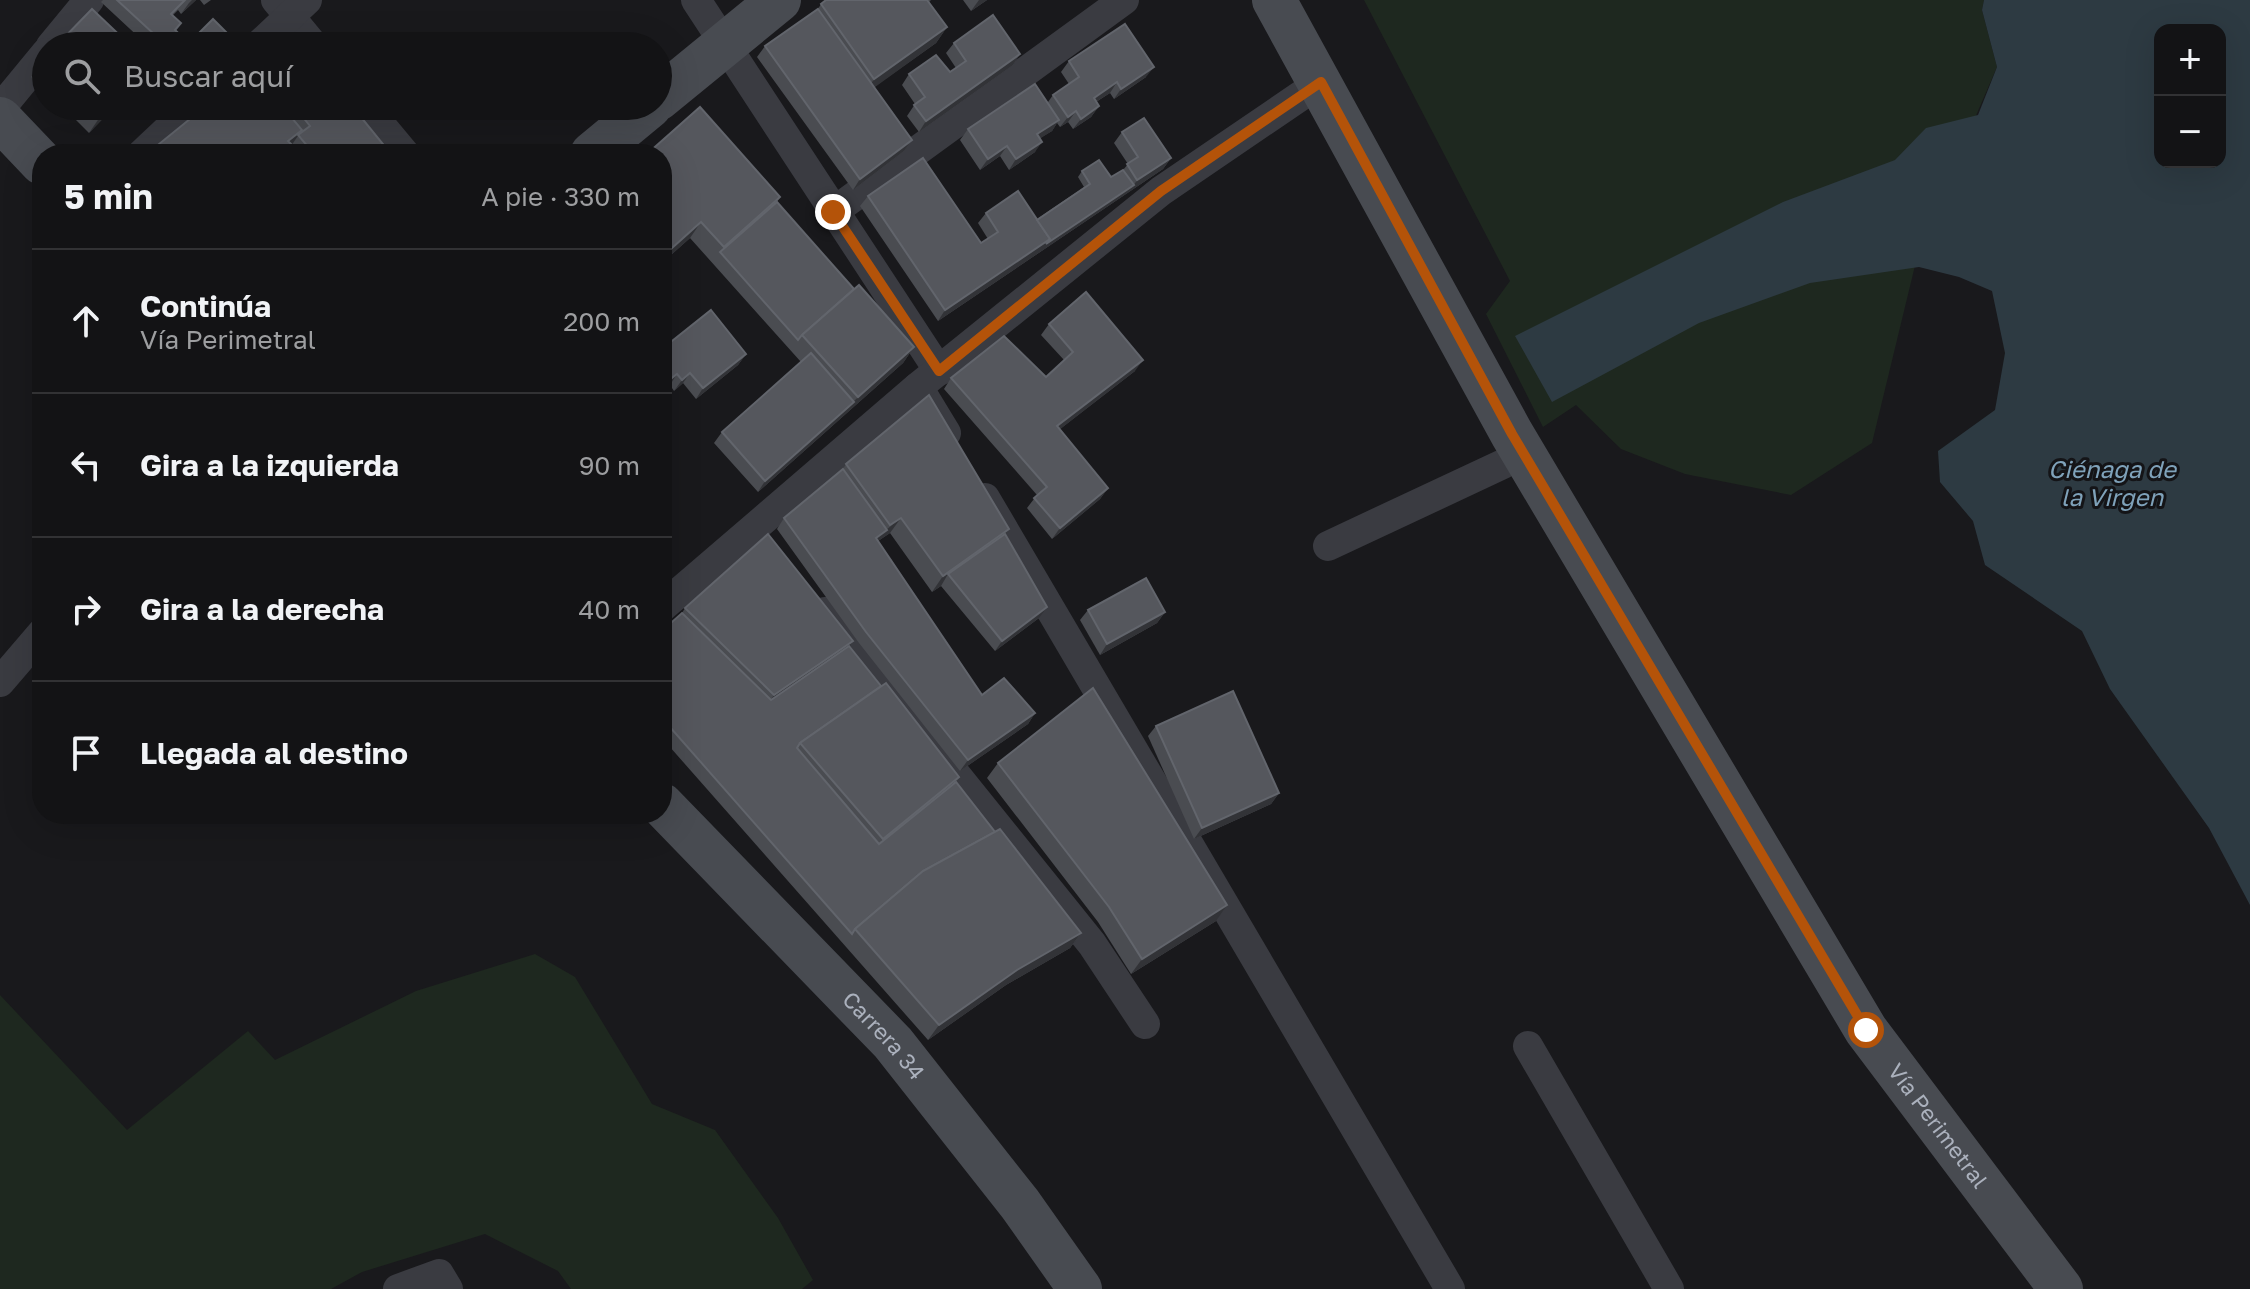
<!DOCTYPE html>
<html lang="es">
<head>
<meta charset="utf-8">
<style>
  body { margin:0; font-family:"Golos Text",sans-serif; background:#1c1c1e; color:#f1f3f6 }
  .controls { position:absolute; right:24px; top:24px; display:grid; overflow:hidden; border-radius:16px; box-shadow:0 8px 32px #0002 }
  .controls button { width:72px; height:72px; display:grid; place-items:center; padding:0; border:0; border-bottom:2px solid #323234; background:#131315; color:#f1f3f6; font:40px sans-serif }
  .stop { position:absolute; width:24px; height:24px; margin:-18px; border:6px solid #b45309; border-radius:50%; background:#fff }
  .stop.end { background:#b45309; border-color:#fff; box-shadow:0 2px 8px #0008 }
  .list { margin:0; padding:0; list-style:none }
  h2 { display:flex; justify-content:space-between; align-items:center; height:104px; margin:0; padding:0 32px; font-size:34px }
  h2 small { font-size:26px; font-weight:400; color:#9d9ea0 }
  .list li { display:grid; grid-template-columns:52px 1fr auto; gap:24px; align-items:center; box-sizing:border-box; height:144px; padding:0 32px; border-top:2px solid #323234 }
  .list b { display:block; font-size:30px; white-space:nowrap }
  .list p { margin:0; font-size:26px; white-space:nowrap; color:#9d9ea0 }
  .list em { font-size:26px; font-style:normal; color:#9d9ea0 }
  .icon { flex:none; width:44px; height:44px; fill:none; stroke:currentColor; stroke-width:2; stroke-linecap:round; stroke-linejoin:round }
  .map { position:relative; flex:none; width:2250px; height:1289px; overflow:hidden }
  .search { position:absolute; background:#131315; box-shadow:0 8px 32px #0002; left:32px; top:32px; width:640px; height:88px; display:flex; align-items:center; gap:20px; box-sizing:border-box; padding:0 28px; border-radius:44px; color:#9d9ea0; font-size:30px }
  .panel { position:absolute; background:#131315; box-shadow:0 8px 32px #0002; left:32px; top:144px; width:640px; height:680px; border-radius:32px }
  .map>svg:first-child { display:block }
  .green { fill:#1e281f }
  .water { fill:#2d3a42; fill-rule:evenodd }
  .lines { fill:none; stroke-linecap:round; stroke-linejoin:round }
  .street { stroke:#3a3b41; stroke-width:30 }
  .secondary { stroke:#484b51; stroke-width:44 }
  .wall { fill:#4a4c51 }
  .shaded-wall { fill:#323337 }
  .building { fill:#55575d; stroke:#62656c; stroke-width:2 }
  .route { stroke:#b45309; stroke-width:10 }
  .labels { text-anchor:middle; stroke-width:6; stroke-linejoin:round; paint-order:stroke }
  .street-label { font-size:22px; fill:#abb1bd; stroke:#141417 }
  .water-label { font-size:24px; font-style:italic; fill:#7fa2ba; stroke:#141417 }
</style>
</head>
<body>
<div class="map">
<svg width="2250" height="1289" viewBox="0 0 2250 1289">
  <rect width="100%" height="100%" fill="#19191c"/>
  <!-- green -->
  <g class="green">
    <polygon points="1364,0 1984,0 1982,10 1997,67 1920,245 1872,443 1791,495 1685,474 1621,449 1576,405 1543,427 1486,314 1510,281"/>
    <polygon points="535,954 575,977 652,1104 715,1130 778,1218 813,1280 802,1289 571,1289 558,1271 485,1234 362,1272 331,1289 0,1289 0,995 127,1130 248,1031 275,1060 416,991"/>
  </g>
  <!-- water -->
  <path class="water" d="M 1984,0 L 2250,0 L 2250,905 L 2209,828 L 2110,689 L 2082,631 L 1985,565 L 1973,521 L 1940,482 L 1938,451 L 1995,410 L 2005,353 L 1992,291 L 1959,277 L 1919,267 L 1810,283 L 1699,323 L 1552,402 L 1515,336 L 1783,202 L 1895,160 L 1926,128 L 1978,115 L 1997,67 L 1982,10 ZM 2160,30 L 2220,30 L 2220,162 L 2160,162 Z"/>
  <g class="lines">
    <!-- street -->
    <g class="street">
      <polyline points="276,0 314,46"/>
      <polyline points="696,0 939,371"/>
      <polyline points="51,46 89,0"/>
      <polyline points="258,46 307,0"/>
      <polyline points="365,106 405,154"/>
      <polyline points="0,109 46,53"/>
      <polyline points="142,154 193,106"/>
      <polyline points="833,212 1124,0"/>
      <polyline points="918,387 946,433"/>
      <polyline points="985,498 1450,1289"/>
      <polyline points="1328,546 1503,464"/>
      <polyline points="662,607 918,387 1161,191 1321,82"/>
      <polyline points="825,612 1092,944 1145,1024"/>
      <polyline points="0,682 42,633"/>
      <polyline points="1528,1046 1669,1289"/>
      <polyline points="398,1289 439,1274 448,1289"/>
    </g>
    <!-- secondary -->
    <g class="secondary">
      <path id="s1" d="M 1274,0 L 1512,434 L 1866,1030 L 2061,1289"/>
      <polyline points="658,99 779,0"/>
      <polyline points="0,119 42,163"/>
      <polyline points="592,154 650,106"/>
      <path id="s2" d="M 662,805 L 893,1043 L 1020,1204 L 1080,1289"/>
    </g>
  </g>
  <!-- wall -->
  <g class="wall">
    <polygon points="103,0 196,0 181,14 178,10 172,16 181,23 176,30 189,43 230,46 140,46 144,42 101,2"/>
    <polygon points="200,0 211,0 204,5"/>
    <polygon points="931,0 929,2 947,27 936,43 874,87 912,140 904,151 853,190 757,57 765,46 818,9 821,4"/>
    <polygon points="963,0 987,0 971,11"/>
    <polygon points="954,43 1020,54 1013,65 919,132 907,116 915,104 902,85 909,74 950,72 956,68 946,53"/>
    <polygon points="46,57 46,91 31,77"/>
    <polygon points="1069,61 1146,77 1114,99 1110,93 1096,102 1099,106 1091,117 1073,129 1068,122 1060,127 1057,123 1052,131 1040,138 1035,152 1009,170 1000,156 980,170 960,140 968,129 1048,102 1053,95 1069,84 1061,72"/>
    <polygon points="62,106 115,106 89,133"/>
    <polygon points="206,106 352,106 391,154 298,154 291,146 286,154 147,154"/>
    <polygon points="1122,132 1171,158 1163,169 938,321 860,206 868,196 981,243 988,239 978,223 986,213 1037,219 1084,187 1078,177 1082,171 1111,177 1123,170 1128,164 1114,143"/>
    <polygon points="662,154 780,197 777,202 854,289 914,347 903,363 758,492 714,443 722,432 801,362 690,238 662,263"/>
    <polygon points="1049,324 1135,371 1060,429 1108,488 1100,499 1052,539 1027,508 1037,495 944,389 951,378 1046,377 1064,360 1041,335"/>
    <polygon points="662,349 746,354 738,365 696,399 683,383 674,391 670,385 662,391"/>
    <polygon points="846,464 1009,529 1005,534 1039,618 995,651 941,586 932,592 890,533 878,541 982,695 1035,713 1028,724 960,771 859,643 777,529 784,518 843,469"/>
    <polygon points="685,608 853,641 849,646 881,686 959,777 956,782 995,832 1081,933 1070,948 1006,985 928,1040 662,738 662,631 682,613"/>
    <polygon points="1088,610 1165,612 1157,623 1100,655 1080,620"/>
    <polygon points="1156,726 1279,793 1271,804 1194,839 1148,736"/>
    <polygon points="998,763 1216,921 1131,974 1098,922 987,778"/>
  </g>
  <!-- shaded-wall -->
  <g class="shaded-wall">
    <polygon points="192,0 196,0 181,14 189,3"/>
    <polygon points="979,0 987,0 971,11"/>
    <polygon points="947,27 936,43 864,95 874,79"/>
    <polygon points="1020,54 1013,65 919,132 926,121"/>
    <polygon points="1154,67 1146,77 1114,99 1121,89"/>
    <polygon points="1117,82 1110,93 1086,108 1094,98"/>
    <polygon points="111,106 115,106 89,133 100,117"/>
    <polygon points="1099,106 1091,117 1073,129 1081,119"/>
    <polygon points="1076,111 1068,122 1060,127 1068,117"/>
    <polygon points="1059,120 1052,131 1030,145 1037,134"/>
    <polygon points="302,130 291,146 288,141"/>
    <polygon points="912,140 904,151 853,190 860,179"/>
    <polygon points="1042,142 1035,152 1009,170 1016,159"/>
    <polygon points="1007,146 1000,156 980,170 988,159"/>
    <polygon points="1171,158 1163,169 938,321 945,310 1050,239 1134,185 1137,180"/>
    <polygon points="701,222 690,238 662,263 662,257"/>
    <polygon points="914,347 903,363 758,492 765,481"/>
    <polygon points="746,354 738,365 696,399 703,388"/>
    <polygon points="1143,360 1135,371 1050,437 1057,426"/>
    <polygon points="690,373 683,383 674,391 682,380"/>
    <polygon points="677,374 670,385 662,391 662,386"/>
    <polygon points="1108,488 1100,499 1052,539 1060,528"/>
    <polygon points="901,518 890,533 868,548 876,538"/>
    <polygon points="1009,529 998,544 948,574 941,586 932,592 943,576"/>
    <polygon points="1047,607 1039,618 995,651 1002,641"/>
    <polygon points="1165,612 1157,623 1100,655 1107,644"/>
    <polygon points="853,641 842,657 763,711 774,695"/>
    <polygon points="1035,713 1028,724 960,771 968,760"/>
    <polygon points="959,777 948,792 872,855 883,839"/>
    <polygon points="1279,793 1271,804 1194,839 1202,828"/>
    <polygon points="1227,905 1216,921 1131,974 1142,959"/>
    <polygon points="1081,933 1070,948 1006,985 928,1040 939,1025 1017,970"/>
  </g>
  <!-- building -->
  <g class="building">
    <polygon points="117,0 185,0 171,14 181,23 175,30 192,46 167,46"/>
    <polygon points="826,0 927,0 947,27 874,79 821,4"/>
    <polygon points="92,9 131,46 56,46"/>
    <polygon points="818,9 912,140 860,179 765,46"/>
    <polygon points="993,15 1020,54 926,121 914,105 925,97 909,74 936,55 950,72 966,61 954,43"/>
    <polygon points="213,19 234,40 228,46 192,46 189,43"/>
    <polygon points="1125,24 1154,67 1121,89 1117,82 1094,98 1099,106 1081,119 1076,111 1068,117 1053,95 1079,77 1069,61"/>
    <polygon points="149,37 159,46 140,46"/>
    <polygon points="1035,84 1059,120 1037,134 1042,142 1016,159 1007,146 988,159 968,129"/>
    <polygon points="89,106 111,106 100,117"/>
    <polygon points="206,106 282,106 302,130 288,141 292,145 281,154 149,154 148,153"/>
    <polygon points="294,106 352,106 391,154 314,154 298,135 310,126"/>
    <polygon points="700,107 780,197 724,247 701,222 662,257 662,154 647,154"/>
    <polygon points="1144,118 1171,158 1137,180 1127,164 1138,157 1122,132"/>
    <polygon points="923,158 981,243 998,232 986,213 1018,191 1050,239 945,310 868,196"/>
    <polygon points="1099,160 1111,177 1123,170 1134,185 1046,244 1050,239 1037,220 1090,184 1082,171"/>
    <polygon points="777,202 854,289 802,335 798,340 720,252"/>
    <polygon points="859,285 914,347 858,397 802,335"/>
    <polygon points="1086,292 1143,360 1057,426 1108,488 1060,528 1034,498 1047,487 951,378 1004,336 1046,377 1073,352 1049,324"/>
    <polygon points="711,310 746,354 703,388 690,373 682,380 677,374 662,386 662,349"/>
    <polygon points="811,353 854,402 765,481 722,432"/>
    <polygon points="929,395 1009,529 943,576 901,518 890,525 846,464"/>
    <polygon points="843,469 887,530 876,538 982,695 1004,678 1035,713 968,760 866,632 784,518"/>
    <polygon points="768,534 853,641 774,695 685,608"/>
    <polygon points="1005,534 1047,607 1002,641 948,574"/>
    <polygon points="1146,578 1165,612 1107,644 1088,610"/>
    <polygon points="682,613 771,700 849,646 881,686 800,743 797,748 879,844 956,782 995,832 923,871 855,929 852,934 662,718 662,631"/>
    <polygon points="886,683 959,777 883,839 800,743"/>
    <polygon points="1093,688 1227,905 1142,959 1109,907 998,763"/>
    <polygon points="1233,691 1279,793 1202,828 1156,726"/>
    <polygon points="1000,829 1081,933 1017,970 939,1025 855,929 923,871"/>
  </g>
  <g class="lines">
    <!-- route -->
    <polyline class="route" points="833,212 939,371 1161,191 1321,82 1512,434 1866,1030"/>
  </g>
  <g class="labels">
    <!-- street labels -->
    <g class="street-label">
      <text dy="8" stroke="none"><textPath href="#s2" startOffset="320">Carrera 34</textPath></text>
      <text dy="8" stroke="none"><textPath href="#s1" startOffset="1308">Vía Perimetral</textPath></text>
    </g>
    <!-- water labels -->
    <g class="water-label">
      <text x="2112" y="478">Ciénaga de<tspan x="2112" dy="28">la Virgen</tspan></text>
    </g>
  </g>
</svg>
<div class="controls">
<button>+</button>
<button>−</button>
</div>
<div class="stop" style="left:1866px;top:1030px"></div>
<div class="stop end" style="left:833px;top:212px"></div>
<div class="search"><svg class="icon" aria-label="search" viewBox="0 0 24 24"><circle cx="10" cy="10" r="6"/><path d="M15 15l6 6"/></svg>Buscar aquí</div>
<section class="panel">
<h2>5 min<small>A pie · 330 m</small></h2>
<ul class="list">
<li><svg class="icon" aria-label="ahead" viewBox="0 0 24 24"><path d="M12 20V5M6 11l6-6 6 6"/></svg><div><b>Continúa</b><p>Vía Perimetral</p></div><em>200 m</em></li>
<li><svg class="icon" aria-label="left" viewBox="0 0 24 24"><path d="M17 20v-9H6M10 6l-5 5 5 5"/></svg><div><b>Gira a la izquierda</b></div><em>90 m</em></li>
<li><svg class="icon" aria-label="right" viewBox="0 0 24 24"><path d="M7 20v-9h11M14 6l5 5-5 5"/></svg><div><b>Gira a la derecha</b></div><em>40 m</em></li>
<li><svg class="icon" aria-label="arrive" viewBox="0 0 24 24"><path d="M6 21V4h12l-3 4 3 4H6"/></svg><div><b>Llegada al destino</b></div></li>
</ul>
</section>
</div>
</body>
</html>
